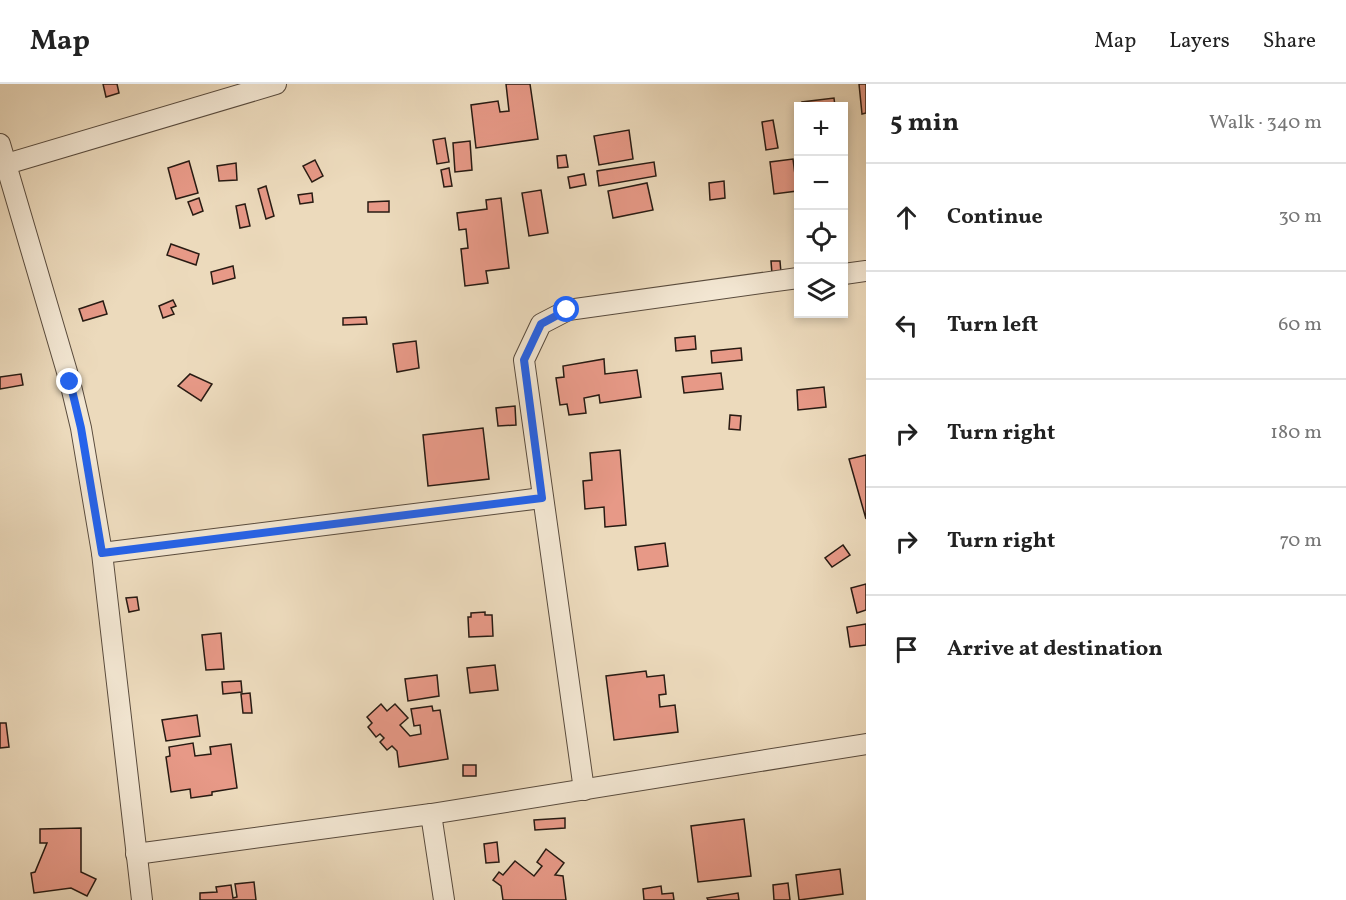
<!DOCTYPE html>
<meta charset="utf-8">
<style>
body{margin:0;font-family:Vollkorn,serif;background:#f6f6f6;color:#222}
.controls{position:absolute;right:18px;top:18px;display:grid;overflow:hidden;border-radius:0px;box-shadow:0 3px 9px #0003}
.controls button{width:54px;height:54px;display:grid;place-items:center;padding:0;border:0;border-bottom:2px solid #e0e0e0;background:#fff;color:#222;font:30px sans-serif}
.stop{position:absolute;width:18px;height:18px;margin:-14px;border:4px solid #2563eb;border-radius:50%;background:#fff}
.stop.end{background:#2563eb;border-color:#fff;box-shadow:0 2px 6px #0008}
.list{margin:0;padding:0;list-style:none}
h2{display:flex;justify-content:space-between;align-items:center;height:78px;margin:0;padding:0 24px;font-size:26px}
h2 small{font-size:20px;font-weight:400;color:#767676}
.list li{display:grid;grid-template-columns:39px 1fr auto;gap:18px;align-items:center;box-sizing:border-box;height:108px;padding:0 24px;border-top:2px solid #e0e0e0}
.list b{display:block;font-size:22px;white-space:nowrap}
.list em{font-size:20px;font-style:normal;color:#767676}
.icon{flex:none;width:33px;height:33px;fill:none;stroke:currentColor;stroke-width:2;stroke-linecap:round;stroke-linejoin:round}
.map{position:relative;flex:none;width:866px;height:816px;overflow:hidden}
header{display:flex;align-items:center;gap:36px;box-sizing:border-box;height:84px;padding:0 30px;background:#fff;border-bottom:2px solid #e0e0e0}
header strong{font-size:28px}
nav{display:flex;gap:33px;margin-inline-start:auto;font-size:21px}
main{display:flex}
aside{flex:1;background:#fff}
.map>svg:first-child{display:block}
.building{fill:#e79987;stroke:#281b13;stroke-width:1.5}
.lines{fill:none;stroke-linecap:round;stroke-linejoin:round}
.minor-casing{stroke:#594b3d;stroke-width:22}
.minor{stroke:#f3e7d3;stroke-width:20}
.route{stroke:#2563eb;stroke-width:8}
</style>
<header>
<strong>Map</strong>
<nav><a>Map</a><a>Layers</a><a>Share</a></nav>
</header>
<main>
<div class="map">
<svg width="866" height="816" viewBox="0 0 866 816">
<rect width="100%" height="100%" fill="#ecdabc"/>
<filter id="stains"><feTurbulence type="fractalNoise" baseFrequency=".00333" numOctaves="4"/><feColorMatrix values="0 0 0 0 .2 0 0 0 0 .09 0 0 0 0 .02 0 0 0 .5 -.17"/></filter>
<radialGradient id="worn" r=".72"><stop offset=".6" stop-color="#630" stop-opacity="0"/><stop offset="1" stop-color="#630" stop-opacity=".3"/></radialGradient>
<g class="building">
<path d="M103,0H117L119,9L106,13Z"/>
<path d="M506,0H530L538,55L476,64L471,21L498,17L500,28L509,27Z"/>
<path d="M859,0H866V29L862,30Z"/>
<path d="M834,14L835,22H803L802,18Z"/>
<path d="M773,36L778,64L766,66L762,38Z"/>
<path d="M629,46L633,75L599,81L594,52Z"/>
<path d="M445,54L449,78L437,80L433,56Z"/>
<path d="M470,57L472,86L455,88L453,59Z"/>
<path d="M566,71L568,83L558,84L557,72Z"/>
<path d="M793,75L797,107L774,110L770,78Z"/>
<path d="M315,76L323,92L312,98L303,82Z"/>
<path d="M189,77L198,109L176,115L168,84Z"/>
<path d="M654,78L656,92L599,102L597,87Z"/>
<path d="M236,79L237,96L219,97L217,82Z"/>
<path d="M449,84L452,102L444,103L441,86Z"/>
<path d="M584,90L586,101L570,104L568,93Z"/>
<path d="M724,97L725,114L710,116L709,99Z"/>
<path d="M647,99L653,126L613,134L608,107Z"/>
<path d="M266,102L274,132L266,135L258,105Z"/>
<path d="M541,106L548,149L529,152L522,109Z"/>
<path d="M312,109L313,118L300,120L298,111Z"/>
<path d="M199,114L203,127L193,131L188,118Z"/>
<path d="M501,114L509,184L486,187L488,199L465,202L461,165L468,164L466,145L459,146L457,129L487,125L486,116Z"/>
<path d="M389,117V128H368V118Z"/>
<path d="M245,120L250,142L240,144L236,122Z"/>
<path d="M171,160L199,170L196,181L167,171Z"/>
<path d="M771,177H780L781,189L772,190Z"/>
<path d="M233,182L235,194L213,200L211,188Z"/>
<path d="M173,216L176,222L171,224L174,230L163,234L159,222Z"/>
<path d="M103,217L107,230L83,237L79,225Z"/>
<path d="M366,233L367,240L343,241V234Z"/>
<path d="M695,252L696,265L676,267L675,254Z"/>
<path d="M416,257L419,284L397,288L393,260Z"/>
<path d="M741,264L742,276L712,279L711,267Z"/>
<path d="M604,275L605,290L637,286L641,313L600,319L599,311L584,314L586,329L569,331L567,320L560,321L556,294L564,293L563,282Z"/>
<path d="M721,289L723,305L684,309L682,293Z"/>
<path d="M21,290L23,301L0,305V293Z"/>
<path d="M190,290L212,300L201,317L178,302Z"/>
<path d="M824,303L826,323L798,326L797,306Z"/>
<path d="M515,322L516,341L498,342L496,324Z"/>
<path d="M730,331L741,332L740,346L729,345Z"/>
<path d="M483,344L489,395L428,402L423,351Z"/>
<path d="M620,366L626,441L605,443L604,423L585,425L583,397L592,396L590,369Z"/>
<path d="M866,371V435L849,375Z"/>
<path d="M665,459L668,482L638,486L635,463Z"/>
<path d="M843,461L850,471L832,483L825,474Z"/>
<path d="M866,500V526L857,529L851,504Z"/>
<path d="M137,513L139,526L129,528L126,514Z"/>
<path d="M485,528V531H492L493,552L469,553L468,533H471V529Z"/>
<path d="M866,540V561L850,563L847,543Z"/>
<path d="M221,549L224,585L206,586L202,551Z"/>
<path d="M495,581L498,606L470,609L467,584Z"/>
<path d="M646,587L647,593L664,591L666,610L659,611L660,623L675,621L678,648L614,656L606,592Z"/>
<path d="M437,591L439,612L408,617L405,595Z"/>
<path d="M241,597L242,608L223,610L222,598Z"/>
<path d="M250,609L252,629H243L241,610Z"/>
<path d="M381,620L387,627L395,620L408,634L400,641L410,652L421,650L420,641L414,642L411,625L432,622L433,627L440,626L448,675L399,683L397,667L392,662L387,666L380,658L384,654L380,650L376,653L368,643L372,639L367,633Z"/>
<path d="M197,631L200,652L166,657L162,636Z"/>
<path d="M0,639H6L9,663L0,664Z"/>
<path d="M193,659L195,672L211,670L210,663L231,660L237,704L212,708V711L191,714L190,705L171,708L166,673L170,672L169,663Z"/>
<rect x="463" y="681" width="13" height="11"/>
<path d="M565,734V744L535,746L534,736Z"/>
<path d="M744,735L751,792L698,798L691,742Z"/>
<path d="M81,744V788L96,795L87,812L71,804L34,809L31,789L35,788L47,759H40V745Z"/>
<path d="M497,758L499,778L486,779L484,760Z"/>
<path d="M546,765L564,779L555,791L563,792L566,816H503L501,802L493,796L499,788L503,791L515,777L534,792L542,782L537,778Z"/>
<path d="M840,785L843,810L799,816L796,791Z"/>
<path d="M254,798L256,816H200V809L217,808L216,803L231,801L233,814L237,813L235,800Z"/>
<path d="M788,799L790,816H774L773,801Z"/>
<path d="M661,802L662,810L673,809L674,816H644L643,805Z"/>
<path d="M738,809L739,816H708L707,814Z"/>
</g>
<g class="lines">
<defs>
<g id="minor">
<path d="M0,60L70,298L81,344L102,469L142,816"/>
<path d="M0,82L276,0"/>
<path d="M844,190L866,187"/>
<path d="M102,469L542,414"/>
<path d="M584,706L524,276L541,240L568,226L798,194"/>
<path d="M431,730L866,660"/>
<path d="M136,770L431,730L444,816"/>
</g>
</defs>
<use href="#minor" class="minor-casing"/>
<use href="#minor" class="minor"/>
</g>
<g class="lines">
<path class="route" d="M70,298L81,344L102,469L542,414L524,276L541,240L567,226"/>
</g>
<rect width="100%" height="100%" filter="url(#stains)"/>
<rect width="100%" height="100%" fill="url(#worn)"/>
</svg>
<div class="controls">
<button>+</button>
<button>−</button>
<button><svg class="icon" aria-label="locate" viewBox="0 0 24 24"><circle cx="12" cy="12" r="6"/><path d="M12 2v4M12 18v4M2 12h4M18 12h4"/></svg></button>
<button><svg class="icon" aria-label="layers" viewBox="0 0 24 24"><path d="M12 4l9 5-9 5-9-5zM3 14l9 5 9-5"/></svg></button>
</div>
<div class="stop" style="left:567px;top:226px"></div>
<div class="stop end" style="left:70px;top:298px"></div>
</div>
<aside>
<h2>5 min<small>Walk · 340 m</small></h2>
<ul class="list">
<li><svg class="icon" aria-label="ahead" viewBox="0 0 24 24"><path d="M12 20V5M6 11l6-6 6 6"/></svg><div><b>Continue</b></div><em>30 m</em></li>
<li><svg class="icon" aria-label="left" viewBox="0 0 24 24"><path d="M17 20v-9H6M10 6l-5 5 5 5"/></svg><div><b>Turn left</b></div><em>60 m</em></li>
<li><svg class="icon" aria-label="right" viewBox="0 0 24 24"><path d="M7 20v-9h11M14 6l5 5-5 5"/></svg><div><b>Turn right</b></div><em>180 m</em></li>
<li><svg class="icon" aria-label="right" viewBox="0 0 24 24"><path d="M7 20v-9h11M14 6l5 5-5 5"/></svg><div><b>Turn right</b></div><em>70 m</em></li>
<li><svg class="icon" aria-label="arrive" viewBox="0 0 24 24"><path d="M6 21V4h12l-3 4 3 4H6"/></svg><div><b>Arrive at destination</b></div></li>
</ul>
</aside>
</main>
